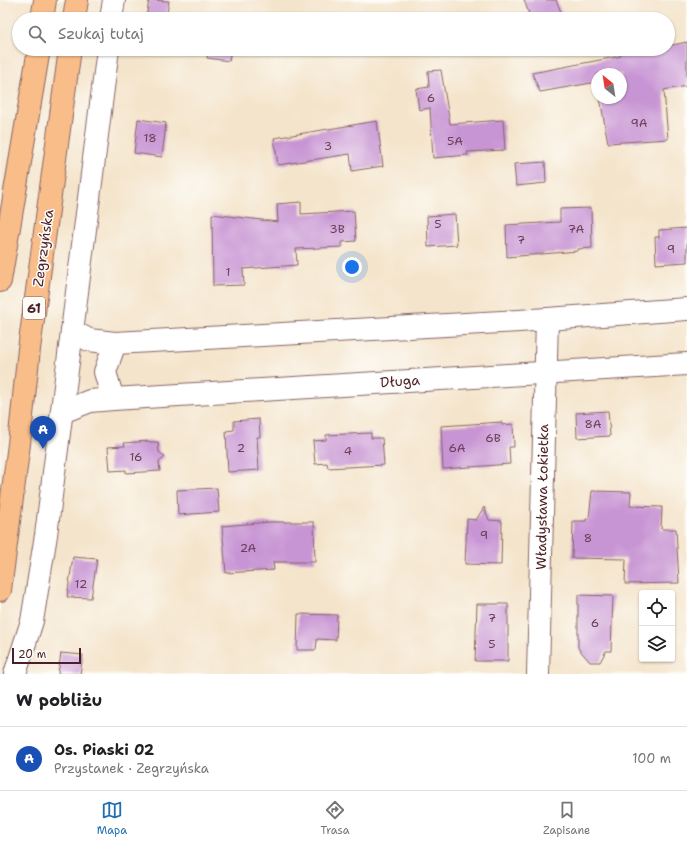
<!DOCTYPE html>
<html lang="pl">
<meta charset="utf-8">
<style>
body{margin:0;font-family:"Shantell Sans",sans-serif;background:#f6f6f6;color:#202124}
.controls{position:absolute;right:12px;bottom:12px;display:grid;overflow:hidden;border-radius:4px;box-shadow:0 1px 3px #0004}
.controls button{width:36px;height:36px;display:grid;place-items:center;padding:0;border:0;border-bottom:1px solid #e0e0e0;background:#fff;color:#202124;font:20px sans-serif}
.compass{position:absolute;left:591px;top:68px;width:36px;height:36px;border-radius:50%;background:#fff;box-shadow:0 1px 3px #0004;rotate:330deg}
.scale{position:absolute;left:12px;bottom:10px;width:69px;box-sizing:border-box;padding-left:4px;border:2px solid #4a1f2b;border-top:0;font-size:11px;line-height:14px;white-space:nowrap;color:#4a1f2b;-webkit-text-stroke:3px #fdfcf7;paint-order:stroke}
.you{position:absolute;left:352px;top:267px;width:14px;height:14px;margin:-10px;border:3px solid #fff;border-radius:50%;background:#1a73e8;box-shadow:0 0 0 6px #1a73e833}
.badge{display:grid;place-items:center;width:26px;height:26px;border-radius:50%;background:#1f6fb2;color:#fff;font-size:13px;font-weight:700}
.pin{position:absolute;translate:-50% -33px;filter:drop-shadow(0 1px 2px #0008)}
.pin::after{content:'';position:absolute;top:21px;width:14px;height:12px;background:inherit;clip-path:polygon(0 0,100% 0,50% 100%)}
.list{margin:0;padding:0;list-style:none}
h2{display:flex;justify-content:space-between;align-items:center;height:52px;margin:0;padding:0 16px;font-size:17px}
h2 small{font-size:13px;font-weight:400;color:#757577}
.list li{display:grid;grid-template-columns:26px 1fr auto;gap:12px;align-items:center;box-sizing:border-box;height:64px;padding:0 16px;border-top:1px solid #e0e0e0}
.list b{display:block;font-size:15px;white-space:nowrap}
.list p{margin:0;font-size:13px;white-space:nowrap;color:#757577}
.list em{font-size:13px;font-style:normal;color:#757577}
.icon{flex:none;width:22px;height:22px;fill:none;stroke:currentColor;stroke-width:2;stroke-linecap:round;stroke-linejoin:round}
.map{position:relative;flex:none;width:687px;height:674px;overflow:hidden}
.search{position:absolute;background:#fff;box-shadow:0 1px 3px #0004;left:12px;right:12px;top:12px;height:44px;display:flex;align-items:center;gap:10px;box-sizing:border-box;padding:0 14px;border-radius:22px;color:#757577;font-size:15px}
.sheet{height:116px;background:#fff}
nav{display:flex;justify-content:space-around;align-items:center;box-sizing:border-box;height:56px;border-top:1px solid #e0e0e0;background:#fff;font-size:11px;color:#757577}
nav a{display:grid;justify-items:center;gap:2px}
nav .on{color:#1f6fb2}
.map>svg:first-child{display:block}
.building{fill:#c895d4}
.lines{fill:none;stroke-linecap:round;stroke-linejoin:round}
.minor-casing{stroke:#866463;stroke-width:24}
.major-casing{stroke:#866463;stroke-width:24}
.minor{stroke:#fff;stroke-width:22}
.major{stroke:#f8bd89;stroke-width:22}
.labels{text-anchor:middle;stroke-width:3;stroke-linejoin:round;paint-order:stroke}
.number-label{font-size:12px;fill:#6a3c55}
.shield{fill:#fdfcf7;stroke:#806168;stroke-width:1}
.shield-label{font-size:13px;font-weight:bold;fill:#4a1f2b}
.street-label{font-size:14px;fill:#4a1f2b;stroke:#fdfcf7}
</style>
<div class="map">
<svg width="687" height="674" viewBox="0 0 687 674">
<rect width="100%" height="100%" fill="#fdfcf7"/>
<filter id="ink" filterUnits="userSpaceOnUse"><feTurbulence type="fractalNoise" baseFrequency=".025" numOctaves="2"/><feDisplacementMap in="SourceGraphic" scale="8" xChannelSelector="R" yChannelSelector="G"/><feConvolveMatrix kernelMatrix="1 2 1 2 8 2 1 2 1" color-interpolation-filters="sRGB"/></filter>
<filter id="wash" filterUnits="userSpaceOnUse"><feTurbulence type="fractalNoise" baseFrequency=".012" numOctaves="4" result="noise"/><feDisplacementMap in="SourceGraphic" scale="16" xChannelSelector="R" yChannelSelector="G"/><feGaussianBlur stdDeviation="0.9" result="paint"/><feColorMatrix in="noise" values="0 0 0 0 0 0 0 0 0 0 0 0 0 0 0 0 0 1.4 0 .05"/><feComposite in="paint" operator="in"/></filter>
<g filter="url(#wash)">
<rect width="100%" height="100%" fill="#f4e4cb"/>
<g id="blocks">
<g class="building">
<path d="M149,0L169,1L166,19H146Z"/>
<path d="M524,0H556L564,19H531Z"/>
<path d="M687,42V86L664,90L668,139L608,143L600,98H621V74H597V82L540,92L532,73L621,56L618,49H668V46Z"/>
<path d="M208,49H231L229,61L207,58Z"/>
<path d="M441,70L450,124L503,120L505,150L467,152L468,155L433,158L430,108L419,110L416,89L429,87L428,71Z"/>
<path d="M138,119L166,123L162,157L134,153Z"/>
<path d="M377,121L383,166L352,171L350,154L278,165L274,138Z"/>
<path d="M545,162L546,183L516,186L514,164Z"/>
<path d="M301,202V214L354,211L356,241L342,242V247L296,249L297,265L243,269L244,285L213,286L212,214L278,222L277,204Z"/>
<path d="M591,208L592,248L578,249V251L507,257L506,225L560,222V209Z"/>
<path d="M455,214L457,245L428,247L427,216Z"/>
<path d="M687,228V262L656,264L655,237H659V230Z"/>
<path d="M608,411L610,436L577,438L576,413Z"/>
<path d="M259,419L260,437H257L259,470L228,472L226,431L234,430V421Z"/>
<path d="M502,422V425L513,424L514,447H509L510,464L443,469L441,426Z"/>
<path d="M371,433V438H382L384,465L328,468L327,463L315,464L313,441L326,440V435Z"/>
<path d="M149,441L150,442H158L159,452L165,457L159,462L160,471L126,473V470L110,471L108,447L125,446L124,443Z"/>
<path d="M217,488L219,512L178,515L177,490Z"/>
<path d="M592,491L631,492L630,506L662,507L661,529H676L679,583L625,584L626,559L572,558L573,521H586V519H589Z"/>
<path d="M484,507L489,520L502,521L501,565L465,564L467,519L476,520Z"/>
<path d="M270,522H314L315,562H273L274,570L226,573L222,526Z"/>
<path d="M73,557L97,559L91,598L67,597Z"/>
<path d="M578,595L613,596L611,651H606L600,662H590L578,648Z"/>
<path d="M477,604H508V661H475Z"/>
<path d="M298,614L337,615L336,640L317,639L316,650H297Z"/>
<path d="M61,653L83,655L80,674H58Z"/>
</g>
</g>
</g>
<g filter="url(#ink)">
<use href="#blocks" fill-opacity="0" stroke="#866463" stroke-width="1"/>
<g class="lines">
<defs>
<g id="minor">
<path d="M111,19L114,0"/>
<path d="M72,331L89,340L115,343L519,321L687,309"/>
<path d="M113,399L105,372L115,343"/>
<path d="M62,412L90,401L113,399L687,364"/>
<path d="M15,674L32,621L46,535L108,49"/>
<path d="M538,674L547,319"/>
</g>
<g id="major">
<path d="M42,19L45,0"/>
<path d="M74,19L77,0"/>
<path d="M0,281L39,49"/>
<path d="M0,590L19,444L29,349L70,49"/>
</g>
</defs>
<use href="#minor" class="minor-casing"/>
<use href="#major" class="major-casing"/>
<use href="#minor" class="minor"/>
<use href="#major" class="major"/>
</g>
</g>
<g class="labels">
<g class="number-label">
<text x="431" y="102">6</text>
<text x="639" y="127">9A</text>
<text x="150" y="142">18</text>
<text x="455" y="145">5A</text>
<text x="328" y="150">3</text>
<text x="438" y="228">5</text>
<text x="337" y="233">3B</text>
<text x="576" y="233">7A</text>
<text x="521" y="244">7</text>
<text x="671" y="253">9</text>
<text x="228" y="276">1</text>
<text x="593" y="428">8A</text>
<text x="493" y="442">6B</text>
<text x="241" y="452">2</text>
<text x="457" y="452">6A</text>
<text x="348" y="455">4</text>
<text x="136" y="461">16</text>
<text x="484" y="539">9</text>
<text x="588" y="542">8</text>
<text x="248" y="552">2A</text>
<text x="81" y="588">12</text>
<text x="492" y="622">7</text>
<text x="595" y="627">6</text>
<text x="492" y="648">5</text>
</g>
<rect class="shield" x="23" y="297" width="22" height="22" rx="3"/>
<g class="shield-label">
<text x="34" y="313">61</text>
</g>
<g class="street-label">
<text transform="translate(43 248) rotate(-82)" y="5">Zegrzyńska</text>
<text transform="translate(400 381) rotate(-4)" y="5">Długa</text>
<text transform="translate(542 497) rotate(-89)" y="5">Władysława Łokietka</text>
</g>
</g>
</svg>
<div class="controls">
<button><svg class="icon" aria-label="locate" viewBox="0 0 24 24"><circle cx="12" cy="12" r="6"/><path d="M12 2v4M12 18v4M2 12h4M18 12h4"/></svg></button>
<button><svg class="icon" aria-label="layers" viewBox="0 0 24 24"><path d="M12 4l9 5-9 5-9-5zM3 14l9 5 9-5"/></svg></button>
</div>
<svg class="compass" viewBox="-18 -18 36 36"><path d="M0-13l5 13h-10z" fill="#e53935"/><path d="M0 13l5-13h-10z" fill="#757577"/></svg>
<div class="scale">20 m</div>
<div class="you"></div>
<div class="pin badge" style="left:43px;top:449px;background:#1a4fb4">A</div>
<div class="search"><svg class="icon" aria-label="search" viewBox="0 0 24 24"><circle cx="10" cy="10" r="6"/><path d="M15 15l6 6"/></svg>Szukaj tutaj</div>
</div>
<section class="sheet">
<h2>W pobliżu<small></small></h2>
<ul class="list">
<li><span class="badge" style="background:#1a4fb4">A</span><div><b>Os. Piaski 02</b><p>Przystanek · Zegrzyńska</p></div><em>100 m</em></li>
</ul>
</section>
<nav>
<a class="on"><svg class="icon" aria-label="map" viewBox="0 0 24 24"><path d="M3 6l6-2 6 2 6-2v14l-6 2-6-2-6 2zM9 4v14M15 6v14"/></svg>Mapa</a>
<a><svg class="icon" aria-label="directions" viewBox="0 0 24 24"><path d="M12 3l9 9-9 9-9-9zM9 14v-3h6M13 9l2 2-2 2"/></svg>Trasa</a>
<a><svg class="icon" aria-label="saved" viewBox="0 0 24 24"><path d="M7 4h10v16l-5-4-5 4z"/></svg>Zapisane</a>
</nav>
